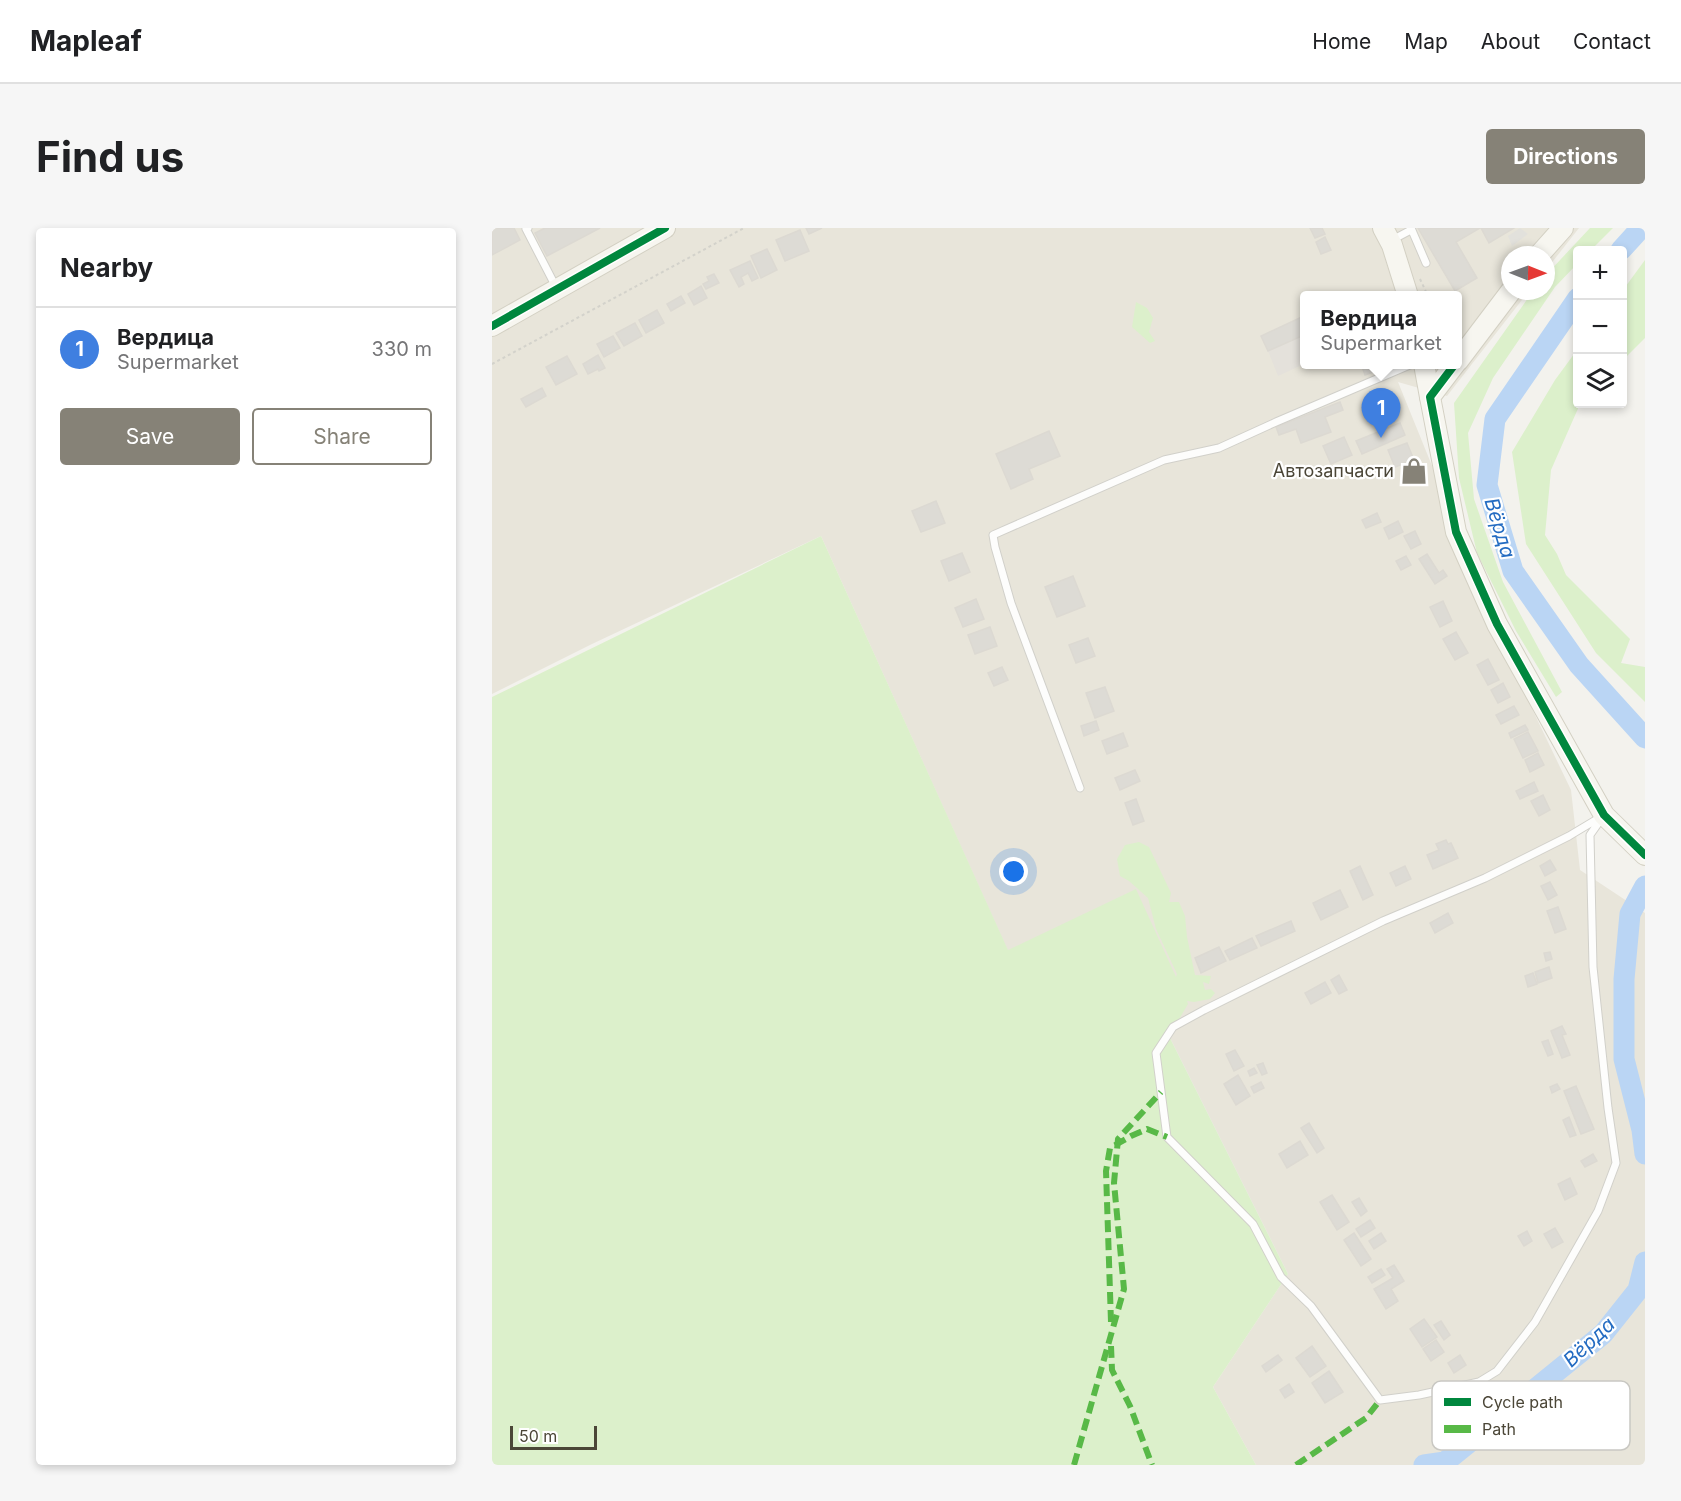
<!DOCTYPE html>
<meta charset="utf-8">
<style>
body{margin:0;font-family:Inter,sans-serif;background:#f6f6f6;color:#202124}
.controls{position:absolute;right:18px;top:18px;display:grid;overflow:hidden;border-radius:6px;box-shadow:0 3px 9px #0003}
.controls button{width:54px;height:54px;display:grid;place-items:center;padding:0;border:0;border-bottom:2px solid #e0e0e0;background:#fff;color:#202124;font:30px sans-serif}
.compass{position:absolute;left:1009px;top:18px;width:54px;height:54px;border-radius:50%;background:#fff;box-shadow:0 3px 9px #0003;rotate:91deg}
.scale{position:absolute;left:18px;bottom:15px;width:87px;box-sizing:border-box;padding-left:6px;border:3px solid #4b4637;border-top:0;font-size:16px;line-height:21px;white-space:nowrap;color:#4b4637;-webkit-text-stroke:4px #fff;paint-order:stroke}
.you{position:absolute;left:522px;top:644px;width:21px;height:21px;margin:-15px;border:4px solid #fff;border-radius:50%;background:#1a73e8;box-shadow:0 0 0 9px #1a73e833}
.badge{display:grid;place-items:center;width:39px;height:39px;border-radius:50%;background:#868277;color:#fff;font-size:20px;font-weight:700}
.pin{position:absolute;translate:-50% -50px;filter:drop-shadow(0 2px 3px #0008)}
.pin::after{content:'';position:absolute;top:32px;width:21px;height:18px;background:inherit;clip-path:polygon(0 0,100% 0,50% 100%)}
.popup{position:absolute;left:808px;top:63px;width:162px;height:78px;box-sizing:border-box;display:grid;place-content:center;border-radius:6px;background:#fff;filter:drop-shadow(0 2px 4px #0005);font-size:20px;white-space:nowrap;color:#757577}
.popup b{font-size:22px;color:#202124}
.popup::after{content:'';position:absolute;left:50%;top:100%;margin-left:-12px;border:12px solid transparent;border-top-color:#fff}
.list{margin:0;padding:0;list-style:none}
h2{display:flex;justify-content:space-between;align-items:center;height:78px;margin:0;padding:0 24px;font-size:26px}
h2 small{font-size:20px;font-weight:400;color:#757577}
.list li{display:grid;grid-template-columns:39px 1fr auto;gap:18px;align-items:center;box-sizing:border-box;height:84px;padding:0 24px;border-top:2px solid #e0e0e0}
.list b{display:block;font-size:22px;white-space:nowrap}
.list p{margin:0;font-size:20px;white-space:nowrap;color:#757577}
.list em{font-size:20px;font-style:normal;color:#757577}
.actions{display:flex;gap:12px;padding:18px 24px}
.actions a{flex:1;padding:14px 0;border:2px solid #868277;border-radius:6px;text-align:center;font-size:21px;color:#868277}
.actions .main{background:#868277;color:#fff}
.icon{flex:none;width:33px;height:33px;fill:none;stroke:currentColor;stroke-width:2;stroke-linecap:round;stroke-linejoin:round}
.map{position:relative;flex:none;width:1153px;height:1237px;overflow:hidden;border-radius:6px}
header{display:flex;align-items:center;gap:36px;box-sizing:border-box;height:84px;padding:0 30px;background:#fff;border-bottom:2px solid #e0e0e0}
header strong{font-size:28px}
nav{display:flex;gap:33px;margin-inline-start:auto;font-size:21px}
.intro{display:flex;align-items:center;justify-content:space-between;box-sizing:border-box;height:144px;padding:0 36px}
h1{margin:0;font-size:42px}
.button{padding:15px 27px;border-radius:6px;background:#868277;color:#fff;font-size:21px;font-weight:700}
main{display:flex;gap:36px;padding:0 36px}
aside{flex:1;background:#fff;border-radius:6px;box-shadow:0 3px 9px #0003}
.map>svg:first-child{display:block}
.residential{fill:#e8e5da;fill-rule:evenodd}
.industrial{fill:#e4e1db}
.green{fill:#dcf0cb}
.parking{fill:#e2e1dc}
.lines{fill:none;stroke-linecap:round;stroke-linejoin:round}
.river{stroke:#bad5f4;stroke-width:21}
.building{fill:#dddbd5;stroke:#dcd9d2;stroke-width:1.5}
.lane-casing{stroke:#d1d0ca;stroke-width:9}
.secondary-casing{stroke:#d3d0c3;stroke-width:22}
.path{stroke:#d3d2cb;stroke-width:2;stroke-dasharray:3 3;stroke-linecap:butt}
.lane{stroke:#fdfdfc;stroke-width:7}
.secondary{stroke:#f7f6f0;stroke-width:20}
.quiet{stroke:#58b947;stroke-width:6;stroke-dasharray:12 6;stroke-linecap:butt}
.cycleway-casing{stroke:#fff;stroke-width:11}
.cycleway{stroke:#00873e;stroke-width:8}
.labels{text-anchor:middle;stroke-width:4.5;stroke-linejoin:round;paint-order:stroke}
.poi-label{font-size:18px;fill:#4b4637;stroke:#fff;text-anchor:end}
.water-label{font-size:20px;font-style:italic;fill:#246cc2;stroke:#fff}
.key{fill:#fff;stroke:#c9c8c3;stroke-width:1.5}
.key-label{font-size:16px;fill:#4b4637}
</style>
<header>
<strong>Mapleaf</strong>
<nav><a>Home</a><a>Map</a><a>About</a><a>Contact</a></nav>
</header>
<div class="intro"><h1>Find us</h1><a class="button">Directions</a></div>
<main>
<aside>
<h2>Nearby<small></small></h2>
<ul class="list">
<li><span class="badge" style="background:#3f7fe0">1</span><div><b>Вердица</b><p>Supermarket</p></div><em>330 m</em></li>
</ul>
<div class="actions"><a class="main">Save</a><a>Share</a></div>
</aside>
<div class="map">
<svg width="1153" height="1237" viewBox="0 0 1153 1237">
<rect width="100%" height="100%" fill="#f3f2ed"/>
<path class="residential" d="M0,0H1087L1054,42V27H1018V63H1037L955,168L906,154L1031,462L1079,562L1088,642L1153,685V1237H764L721,1159L796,1046L677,808L644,662L516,723L329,308L100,416L0,466ZM812,68H966V136H812Z"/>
<path class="industrial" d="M812,107V136L786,148L776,123Z"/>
<g class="green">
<path d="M1098,0H1121L1099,22H1086L1085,36L1063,59L1001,150L976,205L982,271L1011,354L1070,464L1064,469L1024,403L985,325L967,250L962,175L1041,63H1054V47Z"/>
<path d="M1153,32V110L1131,132V62Z"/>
<path d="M644,74L655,80L661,90L657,104L663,113L658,115L640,99Z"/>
<path d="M1085,122L1086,176H1088L1059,242L1053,307L1065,326L1074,347L1138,411L1129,435L1153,439V474L1104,425L1034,316L1020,224L1063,152Z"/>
<path d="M329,308L516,722L644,661L684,749L685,746L664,701L656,670L637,653L628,648L625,631L633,617L647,614L657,619L679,665L677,674H687L693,688L695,709L703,747L719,748L717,756L711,754L713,762L719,761L723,765L718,771L702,774L695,773L696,776L677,808L796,1046L721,1159L764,1237H0V469Z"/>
</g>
<path class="parking" d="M1028,0L1036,6L1020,18L1016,8Z"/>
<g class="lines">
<g class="river">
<path d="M1129,22L1149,0"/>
<path d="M1086,70L1003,191L995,257L1021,343L1087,437L1153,510"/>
<path d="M1153,658L1138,686L1132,751V831L1150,902L1153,926"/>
<path d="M932,1237L953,1234L1111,1106L1146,1062L1153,1034"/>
</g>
</g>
<g class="building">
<path d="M0,0H22L28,12L0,27Z"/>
<path d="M53,0H108L55,28L43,5Z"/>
<path d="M314,0H330L317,6Z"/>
<path d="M818,0H830L833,6L823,10Z"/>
<path d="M926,0H988L964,14L985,50L963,63Z"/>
<path d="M989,0H1022L997,15Z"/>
<path d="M308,2L317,23L293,33L284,12Z"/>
<path d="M833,9L839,22L829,26L824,14Z"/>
<path d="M275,21L285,42L269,50L259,28Z"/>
<path d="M258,33L266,50L260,53L256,45L249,49L252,56L247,59L238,42Z"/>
<path d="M222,46L227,55L214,61L211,56L217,53L215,49Z"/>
<path d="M209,58L215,70L202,77L196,66Z"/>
<path d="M189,68L193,75L179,83L175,76Z"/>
<path d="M165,82L172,95L154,105L147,92Z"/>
<path d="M812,88V107L776,123L769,108Z"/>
<path d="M143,95L150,108L132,118L124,105Z"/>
<path d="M121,108L128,120L112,129L105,116Z"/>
<path d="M106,127L113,140L107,143L106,141L96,146L91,136Z"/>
<path d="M75,128L85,146L64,157L54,139Z"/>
<path d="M869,136H882L884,143L873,147Z"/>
<path d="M50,160L54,168L34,179L29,171Z"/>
<path d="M900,173L905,187L894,192L888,178Z"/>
<path d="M848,174L851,182L833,189L839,204L809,215L804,201L787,207L784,199Z"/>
<path d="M908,195L913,207L870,226L864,213Z"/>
<path d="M557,203L568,228L537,241L541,251L519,261L504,226Z"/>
<path d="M852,209L860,227L839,236L831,218Z"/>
<path d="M915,215L922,232L903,239L896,222Z"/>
<path d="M927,232L933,248L917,255L910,239Z"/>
<path d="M444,273L453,295L429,304L420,283Z"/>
<path d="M885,285L889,294L874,300L870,292Z"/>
<path d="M906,293L911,304L897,311L892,300Z"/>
<path d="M923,303L929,316L919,321L912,308Z"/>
<path d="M470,325L478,344L457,353L449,333Z"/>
<path d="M935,326L947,345L951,342L955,348L943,356L927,331Z"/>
<path d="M914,328L919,337L909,342L904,333Z"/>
<path d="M581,348L593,378L565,389L553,359Z"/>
<path d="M484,371L492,391L471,399L463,380Z"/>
<path d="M951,373L960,393L948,399L938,379Z"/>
<path d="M498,399L505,418L483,426L476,407Z"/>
<path d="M964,404L976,425L963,432L951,411Z"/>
<path d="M596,410L603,428L584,435L577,417Z"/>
<path d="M996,431L1007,452L996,457L985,437Z"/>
<path d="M510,439L516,452L502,458L496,445Z"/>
<path d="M1011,455L1018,469L1006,475L999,462Z"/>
<path d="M613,459L622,483L603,490L594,465Z"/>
<path d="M1022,478L1027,487L1009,496L1004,487Z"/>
<path d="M604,493L607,502L592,508L589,498Z"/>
<path d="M1033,497L1036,502L1019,510L1017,505Z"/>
<path d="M1036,504L1046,523L1031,530L1022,511Z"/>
<path d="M631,505L636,518L615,526L610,513Z"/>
<path d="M1046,525L1052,537L1038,544L1033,532Z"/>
<path d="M643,542L648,553L628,562L623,550Z"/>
<path d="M1042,554L1046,563L1028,571L1024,563Z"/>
<path d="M1051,567L1058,582L1047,588L1039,573Z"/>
<path d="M644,571L652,593L641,597L633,575Z"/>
<path d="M954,612L956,616L959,615L966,630L941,641L935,627L947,622L944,616Z"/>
<path d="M1058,632L1064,642L1053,648L1048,638Z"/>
<path d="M868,638L881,667L871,672L858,643Z"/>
<path d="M913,638L919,651L904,658L898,645Z"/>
<path d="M1058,654L1065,667L1056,672L1049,658Z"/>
<path d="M848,662L856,679L829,692L821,675Z"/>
<path d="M1066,679L1074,701L1063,705L1055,683Z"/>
<path d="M956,685L961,695L943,705L938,695Z"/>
<path d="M799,693L803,703L769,718L764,708Z"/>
<path d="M760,710L765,720L738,732L733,723Z"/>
<path d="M727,719L734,733L709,745L703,730Z"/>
<path d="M1058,724L1060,731L1054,733L1052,725Z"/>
<path d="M1057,739L1060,750L1046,755L1043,744Z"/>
<path d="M1041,745L1045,756L1036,759L1033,748Z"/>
<path d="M847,747L855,762L847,766L839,752Z"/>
<path d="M833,754L839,765L819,776L813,765Z"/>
<path d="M1070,798L1074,806L1070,807L1078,827L1070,830L1059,803Z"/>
<path d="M1056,812L1061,826L1056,828L1050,814Z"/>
<path d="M743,822L752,838L742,843L734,826Z"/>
<path d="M771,835L775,845L770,847L765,837Z"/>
<path d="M762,840L765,845L758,848L756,843Z"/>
<path d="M746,847L758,868L744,877L732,856Z"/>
<path d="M769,854L772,860L762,865L759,859Z"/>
<path d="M1065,856L1068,861L1060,865L1058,859Z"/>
<path d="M1084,858L1102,901L1089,906L1072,863Z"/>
<path d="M1077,889L1084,907L1078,909L1071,892Z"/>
<path d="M817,895L832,920L825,925L809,900Z"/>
<path d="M808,913L816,927L795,940L787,926Z"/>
<path d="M1101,926L1105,933L1093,939L1089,933Z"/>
<path d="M1078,950L1085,966L1073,972L1066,956Z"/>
<path d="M840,967L857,994L845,1002L828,974Z"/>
<path d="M867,970L875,983L869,988L860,974Z"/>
<path d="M878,992L883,1000L869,1009L864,1001Z"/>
<path d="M1063,1000L1071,1014L1060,1020L1052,1006Z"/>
<path d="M1035,1003L1040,1013L1032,1018L1026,1008Z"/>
<path d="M862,1005L879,1031L869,1038L852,1012Z"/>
<path d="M889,1005L894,1013L882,1021L877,1013Z"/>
<path d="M902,1037L912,1053L899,1061L906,1073L894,1081L882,1061L901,1050L895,1041Z"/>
<path d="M889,1041L893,1047L880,1055L876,1049Z"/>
<path d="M932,1091L945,1109L930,1119L918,1101Z"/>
<path d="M949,1093L958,1107L952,1112L942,1097Z"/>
<path d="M944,1112L952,1124L939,1133L931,1121Z"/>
<path d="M820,1118L834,1138L818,1149L804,1130Z"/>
<path d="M786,1127L790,1132L774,1144L770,1138Z"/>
<path d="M968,1127L974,1137L962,1145L956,1135Z"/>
<path d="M837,1143L851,1164L833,1175L820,1155Z"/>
<path d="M797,1156L802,1164L793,1170L788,1162Z"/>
</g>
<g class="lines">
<defs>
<g id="lane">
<path d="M36,0L34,1L65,61"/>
<path d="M919,0L934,35"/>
<path d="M900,12L919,2"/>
<path d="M588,560L519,375L503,319L501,307L672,232L727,220L784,194L920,136"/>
<path d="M1112,587L1098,607L1101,739L1116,880L1124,935L1106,983L1043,1094L1005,1143L987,1154L927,1167L888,1172L819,1078L789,1049L761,996L675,909L664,825L681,799L712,782L891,693L993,650L1077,608Z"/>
</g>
<g id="secondary">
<path d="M891,0L900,17L916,68"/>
<path d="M1047,27L1071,0"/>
<path d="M0,98L173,0"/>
<path d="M966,133L1019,63"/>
<path d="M932,136L938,169"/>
<path d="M963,136L938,169L964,304L1005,396L1112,587L1153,627"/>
</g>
</defs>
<use href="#lane" class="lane-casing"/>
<use href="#secondary" class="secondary-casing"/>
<g class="path">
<path d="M928,51L936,68"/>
<path d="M0,136L252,0"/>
</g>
<use href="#lane" class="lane"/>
<use href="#secondary" class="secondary"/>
<g class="quiet">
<path d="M619,1094L614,943L618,920L639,908L655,901L675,909"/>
<path d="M619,1118L620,1142L638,1178L660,1237"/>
<path d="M582,1237L632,1061L622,955L626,911L669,864"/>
<path d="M804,1237L874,1190L888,1172"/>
</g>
<defs>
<g id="cycleway">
<path d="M0,98L173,0"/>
<path d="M963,136L938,169L964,304L1005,396L1112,587L1153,627"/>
</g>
</defs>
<use href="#cycleway" class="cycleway-casing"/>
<use href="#cycleway" class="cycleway"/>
</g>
<defs>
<symbol id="shop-bare" viewBox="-9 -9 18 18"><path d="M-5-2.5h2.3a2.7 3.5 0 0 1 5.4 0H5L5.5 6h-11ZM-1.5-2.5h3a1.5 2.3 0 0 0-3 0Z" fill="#868277" stroke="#fff" stroke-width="2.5" paint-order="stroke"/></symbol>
</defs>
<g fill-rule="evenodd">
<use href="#shop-bare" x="903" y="224" width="38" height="38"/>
</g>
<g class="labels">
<g class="poi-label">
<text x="902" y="249">Автозапчасти</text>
</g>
<g class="water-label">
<text transform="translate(1008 300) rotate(73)" y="7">Вёрда</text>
<text transform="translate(1097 1114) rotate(-43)" y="7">Вёрда</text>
</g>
</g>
<rect x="940" y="1153" width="198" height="69" rx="9" class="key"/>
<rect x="952" y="1170" width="27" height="8" fill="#00873e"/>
<rect x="952" y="1197" width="27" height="8" fill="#58b947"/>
<g class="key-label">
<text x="990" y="1180">Cycle path</text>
<text x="990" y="1207">Path</text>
</g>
</svg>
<div class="controls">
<button>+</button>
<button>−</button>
<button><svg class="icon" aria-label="layers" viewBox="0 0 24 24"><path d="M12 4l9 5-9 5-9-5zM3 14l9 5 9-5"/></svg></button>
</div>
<svg class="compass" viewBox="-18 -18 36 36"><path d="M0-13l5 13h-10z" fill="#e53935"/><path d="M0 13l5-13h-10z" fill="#757577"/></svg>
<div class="scale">50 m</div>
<div class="you"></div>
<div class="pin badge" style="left:889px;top:210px;background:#3f7fe0">1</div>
<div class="popup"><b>Вердица</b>Supermarket</div>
</div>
</main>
